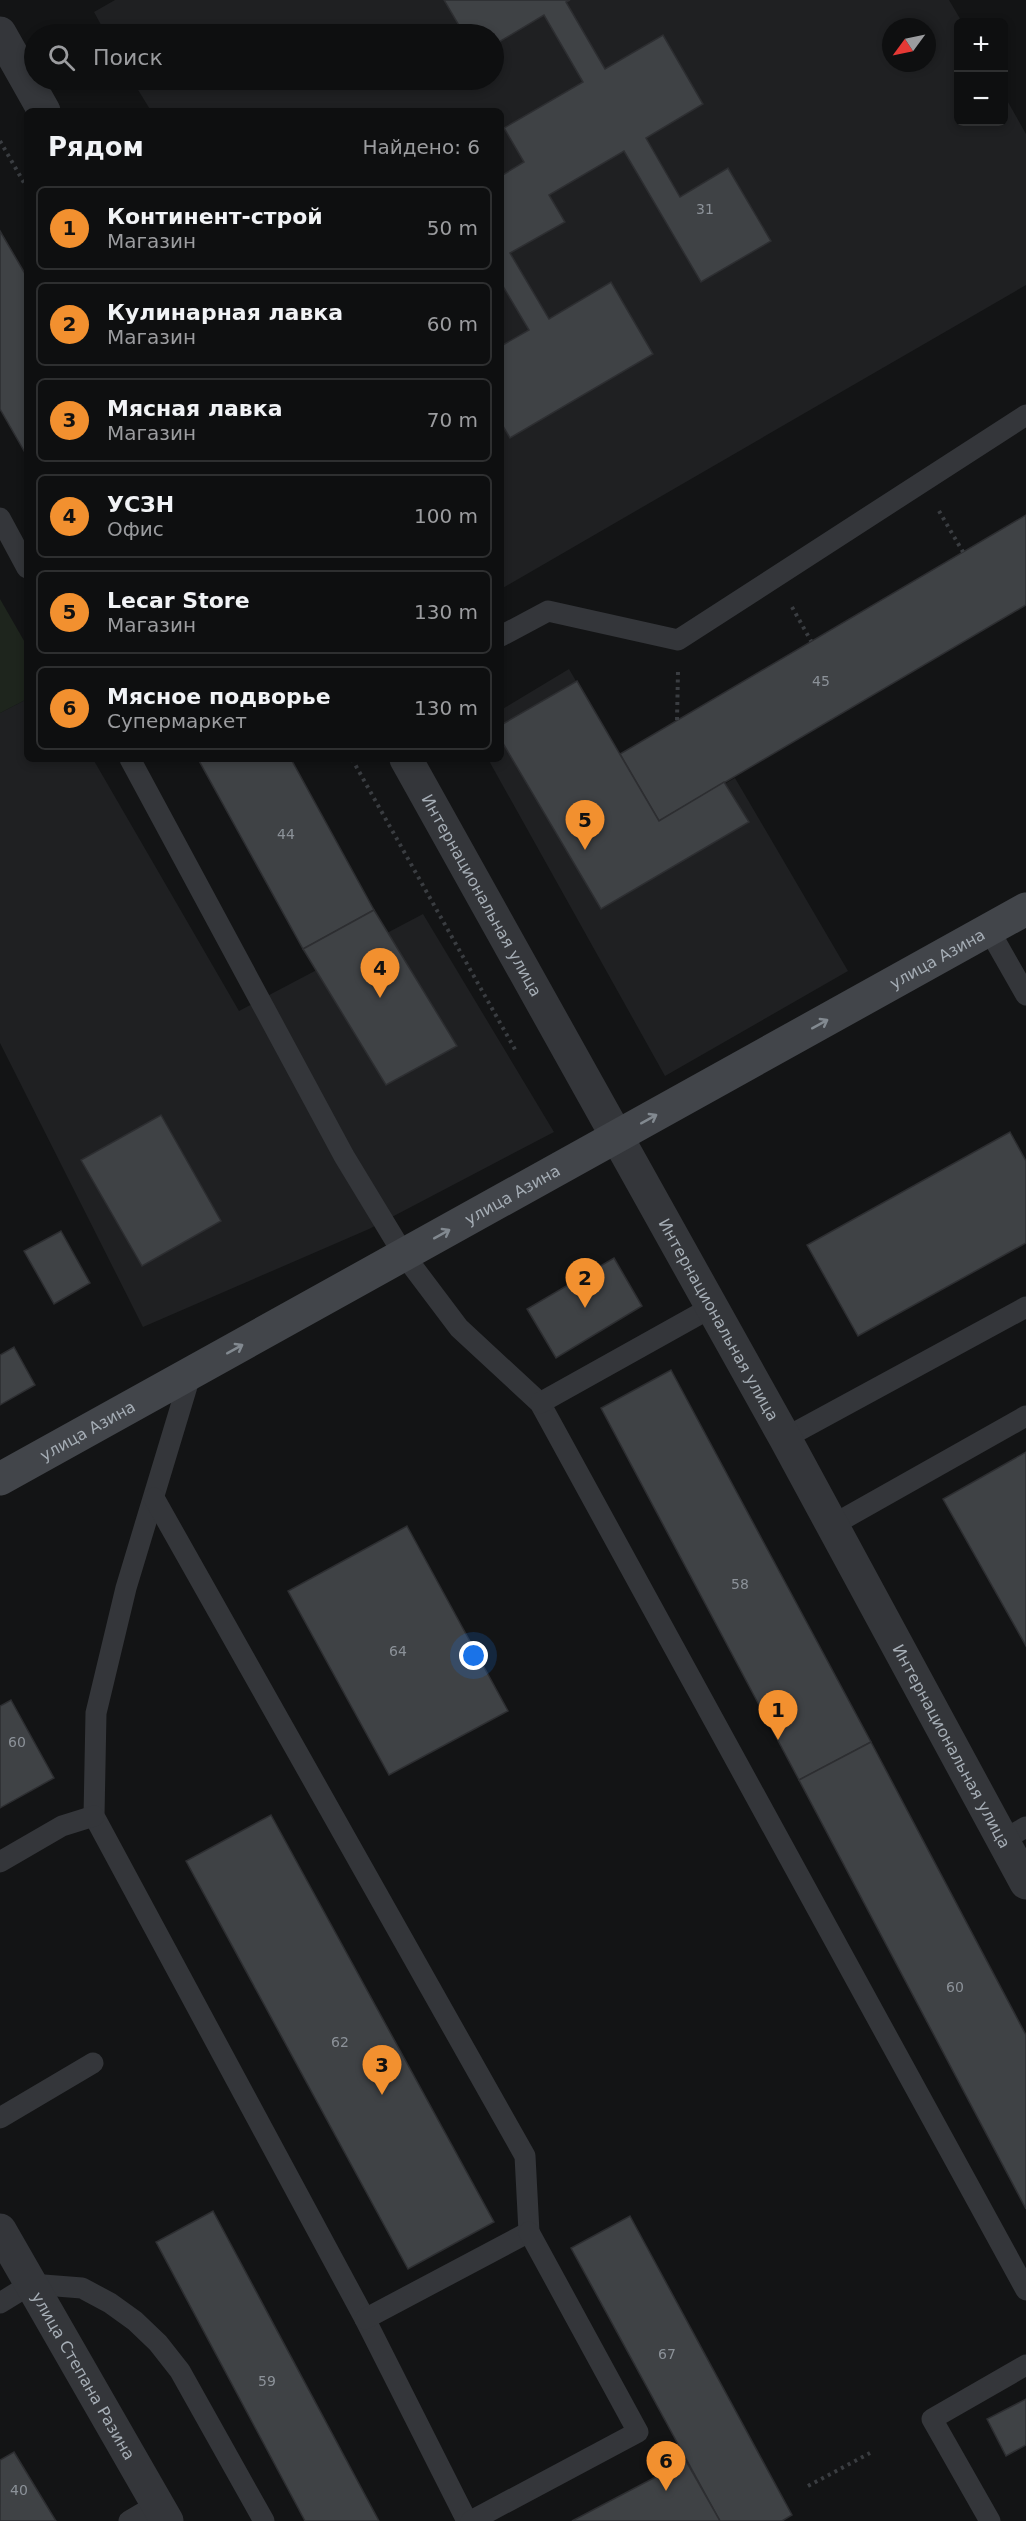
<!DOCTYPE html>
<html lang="ru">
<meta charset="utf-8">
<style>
body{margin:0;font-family:"DejaVu Sans",sans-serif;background:#1c1d1e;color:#f1f3f6}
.controls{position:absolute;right:18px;top:18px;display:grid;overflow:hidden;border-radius:9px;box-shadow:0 3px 9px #0003}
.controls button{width:54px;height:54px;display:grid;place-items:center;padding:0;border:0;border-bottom:2px solid #2e2f30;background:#0e0f10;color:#f1f3f6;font:30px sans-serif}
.compass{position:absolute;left:882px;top:18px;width:54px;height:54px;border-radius:50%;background:#0e0f10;box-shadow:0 3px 9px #0003;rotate:237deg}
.you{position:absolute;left:474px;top:1656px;width:21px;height:21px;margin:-15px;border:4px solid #fff;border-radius:50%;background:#1a73e8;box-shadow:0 0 0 9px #1a73e833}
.badge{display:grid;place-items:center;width:39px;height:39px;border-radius:50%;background:#f2902f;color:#111;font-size:20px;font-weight:700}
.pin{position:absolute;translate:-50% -50px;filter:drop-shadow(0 2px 3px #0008)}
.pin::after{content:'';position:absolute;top:32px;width:21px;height:18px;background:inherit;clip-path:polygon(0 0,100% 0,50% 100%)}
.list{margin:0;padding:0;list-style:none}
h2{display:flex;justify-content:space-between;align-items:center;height:78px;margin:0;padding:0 24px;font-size:26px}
h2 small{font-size:20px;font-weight:400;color:#9b9c9f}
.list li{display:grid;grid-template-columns:39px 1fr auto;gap:18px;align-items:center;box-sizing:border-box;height:84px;margin:0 12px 12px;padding:0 12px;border:2px solid #2e2f30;border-radius:9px}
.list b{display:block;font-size:22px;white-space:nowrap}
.list p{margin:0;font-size:20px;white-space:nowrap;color:#9b9c9f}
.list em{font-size:20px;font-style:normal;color:#9b9c9f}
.icon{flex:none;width:33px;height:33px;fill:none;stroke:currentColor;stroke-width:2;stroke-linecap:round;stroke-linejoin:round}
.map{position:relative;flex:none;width:1026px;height:2521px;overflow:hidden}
.search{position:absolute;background:#0e0f10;box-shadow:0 3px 9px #0003;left:24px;top:24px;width:480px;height:66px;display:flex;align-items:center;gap:15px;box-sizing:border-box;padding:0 21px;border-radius:33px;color:#9b9c9f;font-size:22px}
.panel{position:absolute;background:#0e0f10;box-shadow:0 3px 9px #0003;left:24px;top:108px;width:480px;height:654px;border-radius:9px}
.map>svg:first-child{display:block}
.built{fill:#1f2022;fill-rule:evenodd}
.green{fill:#1e251d}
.building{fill:#3f4245;stroke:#2d2e31;stroke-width:1.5}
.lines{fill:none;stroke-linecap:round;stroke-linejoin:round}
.path{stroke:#3a3d41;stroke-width:4;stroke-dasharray:3 4.5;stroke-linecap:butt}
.service{stroke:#34363a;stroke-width:21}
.minor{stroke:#34363a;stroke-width:33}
.secondary{stroke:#42454a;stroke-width:33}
.oneway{stroke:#828990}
.labels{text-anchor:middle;stroke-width:4.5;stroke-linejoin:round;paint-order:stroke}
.number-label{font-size:14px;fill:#8c9299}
.street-label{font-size:16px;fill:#a5adb5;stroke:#0e0f10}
</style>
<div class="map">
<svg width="1026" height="2521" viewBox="0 0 1026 2521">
<rect width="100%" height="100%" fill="#131415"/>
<g class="built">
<path d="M115,0H949L962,22H958V122H1004V95L1026,134V285L501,589V111H151L132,80H494V34H106L94,12ZM891,27H927V63H891Z"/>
<path d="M569,669L658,822L735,778L848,971L665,1076L488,759H501V710Z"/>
<path d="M27,699V759H93L239,1011L423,914L554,1132L369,1229L143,1327L0,1043V713Z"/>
</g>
<path class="green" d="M0,599L27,646V699L0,713Z"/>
<g class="building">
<path d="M444,0H570L566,2L605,69L663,35L703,104L646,138L680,197L728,168L771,241L701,282L624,151L549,195L565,222L510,253L549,319L611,282L653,354L510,438L501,423V346L529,330L501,283V176L524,162L504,128L583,82L544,15L494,45V34H464Z"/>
<path d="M0,231L27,277V456L0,409Z"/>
<path d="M1026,515V605L659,821L620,754Z"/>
<path d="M577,681L659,821L724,782L749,822L601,909L501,740V725Z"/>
<path d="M198,759H291L374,910L303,949Z"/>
<path d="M374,910L457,1046L386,1085L303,949Z"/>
<path d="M161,1115L221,1221L142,1266L81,1160Z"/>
<path d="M1010,1132L1026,1161V1243L858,1336L807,1245Z"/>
<path d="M61,1231L90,1283L54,1304L24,1251Z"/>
<path d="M614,1258L642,1306L556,1358L527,1309Z"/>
<path d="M14,1347L35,1385L0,1405V1355Z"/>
<path d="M671,1370L871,1742L799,1780L601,1408Z"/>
<path d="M1026,1452V1646L943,1499Z"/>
<path d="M407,1526L508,1711L389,1775L288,1591Z"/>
<path d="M11,1700L54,1778L0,1808V1706Z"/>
<path d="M871,1742L1026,2035V2209L799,1780Z"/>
<path d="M271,1815L494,2222L408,2269L186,1861Z"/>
<path d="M213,2211L379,2521H305L156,2242Z"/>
<path d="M630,2216L792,2515L782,2521H720L571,2248Z"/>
<path d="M1026,2399V2445L1006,2456L987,2419Z"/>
<path d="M14,2452L56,2521H0V2460Z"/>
<path d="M686,2461L720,2521H572Z"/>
</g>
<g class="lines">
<g class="path">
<path d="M0,141L27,188"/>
<path d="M939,511L963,552"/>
<path d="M792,607L811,641"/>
<path d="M677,720L678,671"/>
<path d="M352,759L517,1053"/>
<path d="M808,2486L870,2453"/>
</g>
<g class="service">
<path d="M0,518L27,568"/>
<path d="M501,636L548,611L678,640L1026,415"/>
<path d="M130,759L344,1156L404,1255L459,1328L540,1403L1026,2290"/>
<path d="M989,930L1026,995"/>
<path d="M191,1373L126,1588L96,1713L94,1816L365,2319L467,2521"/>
<path d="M540,1403L712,1307"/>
<path d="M785,1438L1026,1307"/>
<path d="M154,1498L525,2156L529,2232L365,2319"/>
<path d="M831,1526L1026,1416"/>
<path d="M1003,1840L1026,1827"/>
<path d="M0,1862L62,1826L94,1816"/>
<path d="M0,2118L93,2063"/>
<path d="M0,2303L31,2284L82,2288L110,2303L135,2321L158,2343L180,2371L264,2521"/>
<path d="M129,2521L158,2504"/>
<path d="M471,2521L638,2432L529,2232"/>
<path d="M990,2521L932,2419L1026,2365"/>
</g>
<g class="minor">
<path d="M0,33L44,111"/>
<path id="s1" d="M406,759L785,1438L1026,1883"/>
<path id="s2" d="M0,2230L167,2521"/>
</g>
<path class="secondary" id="s3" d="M0,1479L1026,909"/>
</g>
<defs><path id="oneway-shaft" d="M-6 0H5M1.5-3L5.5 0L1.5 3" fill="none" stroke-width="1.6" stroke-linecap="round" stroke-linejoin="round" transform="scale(1.5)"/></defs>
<g class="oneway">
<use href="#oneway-shaft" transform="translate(820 1024) rotate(-29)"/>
<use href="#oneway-shaft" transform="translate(649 1119) rotate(-29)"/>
<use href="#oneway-shaft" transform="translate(442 1234) rotate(-29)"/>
<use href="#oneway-shaft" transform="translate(235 1349) rotate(-29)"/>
</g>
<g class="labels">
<g class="number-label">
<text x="705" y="214">31</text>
<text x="821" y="686">45</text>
<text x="286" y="839">44</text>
<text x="740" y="1589">58</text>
<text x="398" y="1656">64</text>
<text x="17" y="1747">60</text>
<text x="955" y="1992">60</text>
<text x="340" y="2047">62</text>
<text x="667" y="2359">67</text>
<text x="267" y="2386">59</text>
<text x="19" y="2495">40</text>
</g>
<g class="street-label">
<text dy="6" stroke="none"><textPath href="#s1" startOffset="156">Интернациональная улица</textPath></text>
<text dy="6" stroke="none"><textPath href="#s3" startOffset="1072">улица Азина</textPath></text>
<text dy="6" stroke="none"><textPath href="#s3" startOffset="586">улица Азина</textPath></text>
<text dy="6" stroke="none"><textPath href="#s1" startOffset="642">Интернациональная улица</textPath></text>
<text dy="6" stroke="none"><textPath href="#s3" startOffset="100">улица Азина</textPath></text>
<text dy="6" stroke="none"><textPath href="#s1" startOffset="1128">Интернациональная улица</textPath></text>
<text dy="6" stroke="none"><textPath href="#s2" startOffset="168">улица Степана Разина</textPath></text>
</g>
</g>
</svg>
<div class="controls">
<button>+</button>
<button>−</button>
</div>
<svg class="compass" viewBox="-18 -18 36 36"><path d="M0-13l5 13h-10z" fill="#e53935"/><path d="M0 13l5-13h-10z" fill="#9b9c9f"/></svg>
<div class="you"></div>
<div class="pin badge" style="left:778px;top:1740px">1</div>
<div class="pin badge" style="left:585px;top:1308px">2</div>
<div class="pin badge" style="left:382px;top:2095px">3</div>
<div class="pin badge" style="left:380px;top:998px">4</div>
<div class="pin badge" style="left:585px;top:850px">5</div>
<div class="pin badge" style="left:666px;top:2491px">6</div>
<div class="search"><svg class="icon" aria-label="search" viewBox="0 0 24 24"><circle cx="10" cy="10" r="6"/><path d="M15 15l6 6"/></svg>Поиск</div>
<section class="panel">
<h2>Рядом<small>Найдено: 6</small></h2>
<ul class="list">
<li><span class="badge">1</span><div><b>Континент-строй</b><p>Магазин</p></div><em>50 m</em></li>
<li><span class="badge">2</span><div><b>Кулинарная лавка</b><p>Магазин</p></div><em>60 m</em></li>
<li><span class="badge">3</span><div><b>Мясная лавка</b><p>Магазин</p></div><em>70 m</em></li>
<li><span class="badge">4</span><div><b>УСЗН</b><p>Офис</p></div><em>100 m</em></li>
<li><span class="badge">5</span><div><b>Lecar Store</b><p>Магазин</p></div><em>130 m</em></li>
<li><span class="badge">6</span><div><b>Мясное подворье</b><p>Супермаркет</p></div><em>130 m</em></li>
</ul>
</section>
</div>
